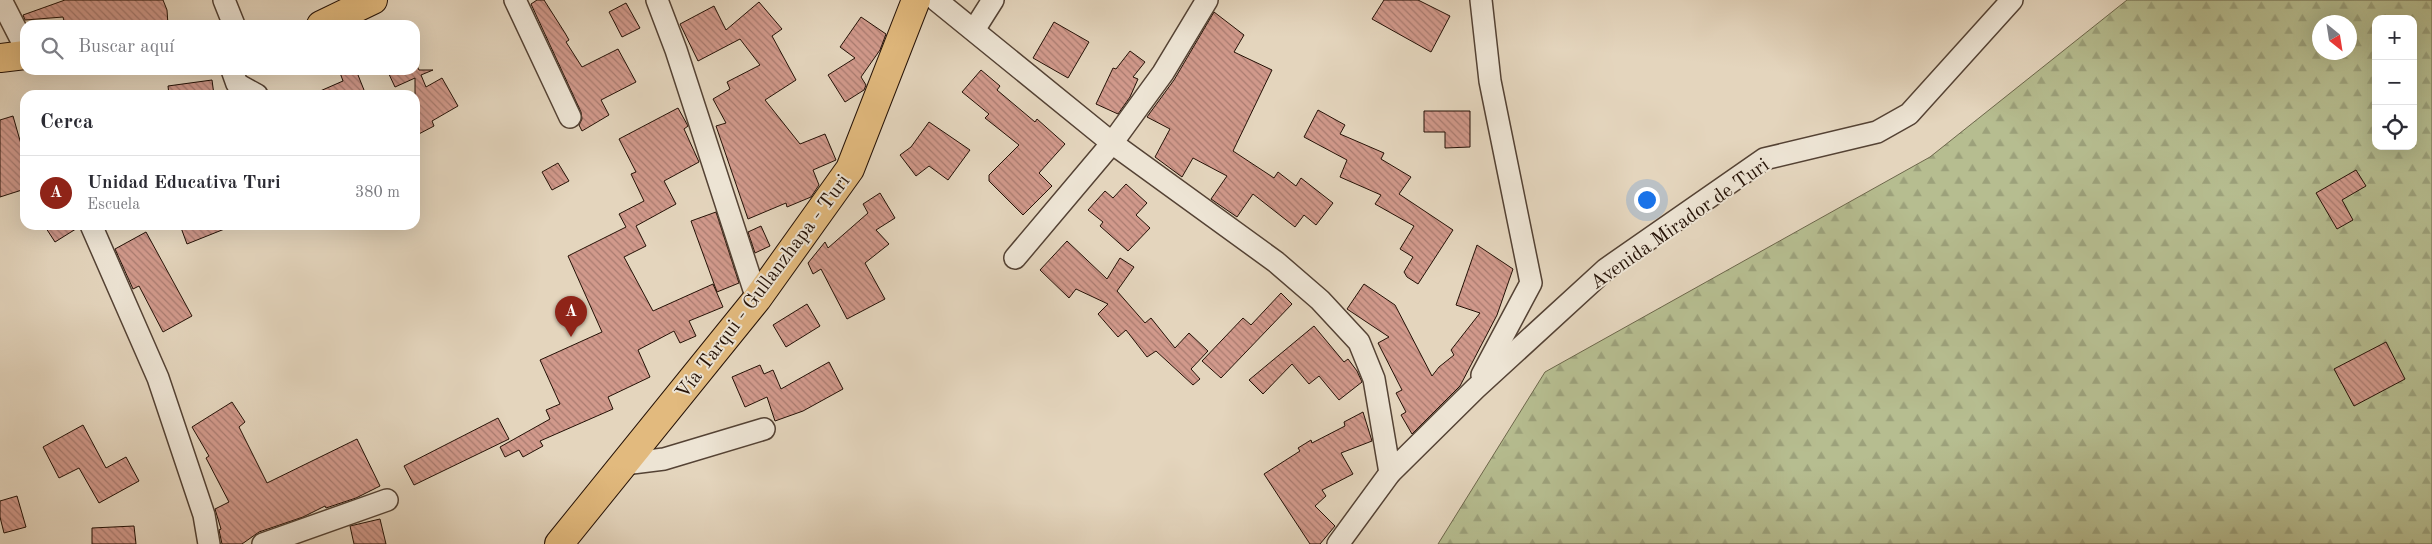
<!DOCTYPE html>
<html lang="es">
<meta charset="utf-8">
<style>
body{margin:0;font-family:"Old Standard TT",serif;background:#f2f2f3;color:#2b2b33}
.controls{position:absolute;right:15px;top:15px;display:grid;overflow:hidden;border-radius:10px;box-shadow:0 5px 20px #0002}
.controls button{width:45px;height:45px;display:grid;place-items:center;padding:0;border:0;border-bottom:1px solid #e1e1e2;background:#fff;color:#2b2b33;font:25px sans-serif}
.compass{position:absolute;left:2312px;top:15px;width:45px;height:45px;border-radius:50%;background:#fff;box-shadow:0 5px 20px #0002;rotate:150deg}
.you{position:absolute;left:1646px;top:199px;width:18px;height:18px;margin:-12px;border:4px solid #fff;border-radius:50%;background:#1a73e8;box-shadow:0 0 0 8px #1a73e833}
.badge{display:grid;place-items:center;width:32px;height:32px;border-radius:50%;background:#8f2418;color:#fff;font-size:16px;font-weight:700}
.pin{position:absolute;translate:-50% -41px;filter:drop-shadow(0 1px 2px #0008)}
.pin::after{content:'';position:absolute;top:26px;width:18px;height:15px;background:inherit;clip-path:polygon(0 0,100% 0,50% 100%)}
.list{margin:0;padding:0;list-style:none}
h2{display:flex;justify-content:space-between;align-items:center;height:65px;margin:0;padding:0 20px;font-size:21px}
h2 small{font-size:16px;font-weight:400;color:#7c7c81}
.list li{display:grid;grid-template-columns:32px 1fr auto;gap:15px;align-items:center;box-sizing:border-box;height:75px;padding:0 20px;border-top:1px solid #e1e1e2}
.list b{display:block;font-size:19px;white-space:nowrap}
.list p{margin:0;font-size:16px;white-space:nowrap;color:#7c7c81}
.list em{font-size:16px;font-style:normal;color:#7c7c81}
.icon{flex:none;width:28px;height:28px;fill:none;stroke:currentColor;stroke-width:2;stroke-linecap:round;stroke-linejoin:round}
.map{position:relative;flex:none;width:2432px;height:544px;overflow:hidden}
.search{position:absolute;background:#fff;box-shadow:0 5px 20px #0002;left:20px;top:20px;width:400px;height:55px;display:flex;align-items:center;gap:12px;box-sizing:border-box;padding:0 18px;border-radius:15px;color:#7c7c81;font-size:19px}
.panel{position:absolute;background:#fff;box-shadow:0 5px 20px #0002;left:20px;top:90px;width:400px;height:140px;border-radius:15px}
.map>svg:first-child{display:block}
.forest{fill:url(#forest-firs);stroke:#6d674b;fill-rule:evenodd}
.building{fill:url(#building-back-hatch);stroke:#241106}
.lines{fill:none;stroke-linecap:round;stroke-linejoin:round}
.minor-casing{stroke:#544234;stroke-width:24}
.major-casing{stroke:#241106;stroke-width:30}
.minor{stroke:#ede4d4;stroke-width:21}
.major{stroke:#e2ba7e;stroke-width:28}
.labels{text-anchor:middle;stroke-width:4;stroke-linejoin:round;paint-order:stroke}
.street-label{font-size:20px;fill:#241106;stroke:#ede4d4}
</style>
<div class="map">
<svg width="2432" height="544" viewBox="0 0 2432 544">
<defs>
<pattern id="forest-firs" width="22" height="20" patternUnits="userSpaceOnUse" patternTransform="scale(1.25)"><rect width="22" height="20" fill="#b6bd90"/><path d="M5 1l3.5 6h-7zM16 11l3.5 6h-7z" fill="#9ca17b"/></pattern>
<pattern id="building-back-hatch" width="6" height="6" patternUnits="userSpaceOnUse" patternTransform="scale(1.25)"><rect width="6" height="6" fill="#d1998b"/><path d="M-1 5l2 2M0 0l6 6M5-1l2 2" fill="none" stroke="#a97b70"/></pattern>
</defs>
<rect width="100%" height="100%" fill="#e4d5bd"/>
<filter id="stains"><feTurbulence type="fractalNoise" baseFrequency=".004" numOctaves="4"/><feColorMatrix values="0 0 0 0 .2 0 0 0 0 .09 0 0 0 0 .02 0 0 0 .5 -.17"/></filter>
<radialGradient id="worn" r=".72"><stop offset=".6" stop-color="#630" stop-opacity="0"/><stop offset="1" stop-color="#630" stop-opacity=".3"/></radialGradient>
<path class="forest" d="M2127,0H2432V544H1438L1545,372L1930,157ZM2376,19H2413V146H2376ZM2320,22H2350V52H2320Z"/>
<g class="building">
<path d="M65,0H163L167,10L168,25H65L63,17L25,20L23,15Z"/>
<path d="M537,0H544L565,33L569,40L566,42L582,67L618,49L636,82L601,100L609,115L582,131L579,125L582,119L581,112L531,4Z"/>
<path d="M1384,0H1418L1450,16L1431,52L1372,19Z"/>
<path d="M759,2L782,29L772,36L796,80L765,100L800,144L825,134L836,160L813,170L819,185L811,197L787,207L786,203L748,219L716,126L726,123L713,99L730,89L727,82L760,65L740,39L698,61L680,24L714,6L726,30Z"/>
<path d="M626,3L640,28L622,37L609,12Z"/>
<path d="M1214,12L1244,35L1234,52L1272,70L1233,151L1274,178L1278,172L1296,186L1301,178L1333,203L1316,225L1304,215L1295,227L1253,194L1237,217L1211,199L1227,176L1193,158L1182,177L1155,157L1170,129L1147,117L1174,80Z"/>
<path d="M861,17L886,34L880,50L861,77L866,85L864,90L845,102L828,75L855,58L840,47Z"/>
<path d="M1054,22L1089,42L1068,78L1033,58Z"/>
<path d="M1130,51L1145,62L1133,77L1138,79L1130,97L1118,114L1096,104L1113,68L1116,69Z"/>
<path d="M415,62L419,70H433L421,75L426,87L442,78L458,106L432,121L434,126L415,136V78L395,87L387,70H415Z"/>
<path d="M339,70H356L366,95H311L343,81Z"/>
<path d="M981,70L1000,86L997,90L1035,122L1037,119L1065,144L1039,173L1052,186L1023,215L989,181V175L1019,145L985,118L989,114L962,92Z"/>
<path d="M212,80L214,95H169L168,86Z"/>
<path d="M678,108L688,126L684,129L699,162L664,181L676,204L636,226L646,246L624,257L653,311L713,284L723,307L689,321L696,336L680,343L674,331L638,350L650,377L608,397L613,409L540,441L543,446L523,457L519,450L505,457L500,447L550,419L546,410L560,404L540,360L602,332L568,256L626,227L619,214L644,201L631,174L636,172L619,139Z"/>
<path d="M1318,110L1345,125L1340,134L1384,153L1381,159L1411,177L1399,194L1453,230L1418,284L1407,277L1404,272L1413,257L1400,249L1414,226L1375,204L1381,195L1340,177L1347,160L1304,137Z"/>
<path d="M1424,111H1470V147L1445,148V132H1424Z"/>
<path d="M13,116L25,158V189L0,197V120Z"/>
<path d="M929,122L970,150L948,180L929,166L916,176L900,155L911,147Z"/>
<path d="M558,163L569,181L552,190L542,172Z"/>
<path d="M2356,170L2366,186L2342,200L2353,220L2337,229L2316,193Z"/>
<path d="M1126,184L1147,203L1136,215L1150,228L1128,251L1100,226L1103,222L1088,210L1105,191L1113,198Z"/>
<path d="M880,193L895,218L876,230L889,244L865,263L885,299L847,319L821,269L813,274L808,263L825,242L828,248L868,213L863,204Z"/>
<path d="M716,212L739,283L717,292L691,221Z"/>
<path d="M44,225H79V227L55,242Z"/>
<path d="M180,225H232V226L187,244Z"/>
<path d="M761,226L770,246L755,253L748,232Z"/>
<path d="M146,232L192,316L163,332L139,286L133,289L115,249Z"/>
<path d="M1067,241L1107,279L1120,258L1134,267L1117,291L1145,323L1151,318L1175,348L1189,333L1208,351L1191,369L1200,379L1193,385L1156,351L1147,357L1126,330L1118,337L1098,314L1108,304L1076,289L1069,298L1040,270Z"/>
<path d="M1477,245L1513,269L1497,315L1460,386L1412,434L1401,415L1406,412L1396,393L1402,390L1378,343L1389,337L1347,309L1364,284L1395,305L1432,376L1439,367L1454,355L1451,350L1480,313L1456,305Z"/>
<path d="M1281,293L1292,304L1221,378L1202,361L1243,318L1251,325Z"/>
<path d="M807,304L820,326L786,347L773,325Z"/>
<path d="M1314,326L1344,362L1348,359L1357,371L1362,382L1339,400L1319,376L1309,384L1292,364L1263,394L1249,380Z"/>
<path d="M2386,342L2405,379L2354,406L2334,369Z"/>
<path d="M829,362L843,389L803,411L775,421L767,397L745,407L732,377L760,365L764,374L773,370L781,389Z"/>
<path d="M232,402L245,422L239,427L267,483L357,439L380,486L356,498L326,508L325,506L303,517L259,532L242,544H222L219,530L221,529L215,509L229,502L206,458L209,456L192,427Z"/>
<path d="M1363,412L1372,441L1341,453L1353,474L1322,490L1326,496L1315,506L1335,526L1320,544H1310L1264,474L1300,451L1298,448L1311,440L1312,443L1345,426L1344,422Z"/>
<path d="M498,418L509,439L414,485L404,466Z"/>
<path d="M83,425L106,468L126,457L139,481L99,503L79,468L59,478L43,447Z"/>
<path d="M17,496L26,527L4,533L0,517V501Z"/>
<path d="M380,519L386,544H354L350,526Z"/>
<path d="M134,526L136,544H92V528Z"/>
</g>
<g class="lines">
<defs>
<g id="minor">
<path d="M1,0L25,47"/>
<path d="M224,0L234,25"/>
<path d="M515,0L570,117"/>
<path d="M657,0L676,50L757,299"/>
<path d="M936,0L1112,143L1276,262L1320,300L1359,342L1374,379L1390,473"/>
<path d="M1481,0L1490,81L1531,283L1482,375"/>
<path d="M974,30L993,0"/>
<path d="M232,70L237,84L257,95"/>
<path d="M91,225L158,378L204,515L209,544"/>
<path d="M1015,258L1112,143L1163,73L1207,0"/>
<path d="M624,464L664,459L764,429"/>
<path d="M263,544L387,500"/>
<path d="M1338,544L1390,473L1475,389L1606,269L1764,159L1877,132L1909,114L2012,0"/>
</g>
<g id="major">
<path d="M321,25L373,0"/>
<path d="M0,58L25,55"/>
<path d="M559,544L757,299L850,169L916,0"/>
</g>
</defs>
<use href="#minor" class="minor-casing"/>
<use href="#major" class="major-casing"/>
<use href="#minor" class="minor"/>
<use href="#major" class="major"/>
</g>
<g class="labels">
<g class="street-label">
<text transform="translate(1679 223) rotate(-35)" y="7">Avenida Mirador de Turi</text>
<text transform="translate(762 286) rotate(-53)" y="7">Vía Tarqui - Gullanzhapa - Turi</text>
</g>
</g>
<rect width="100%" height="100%" filter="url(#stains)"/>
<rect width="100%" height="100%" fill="url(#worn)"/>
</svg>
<div class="controls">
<button>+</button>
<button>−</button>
<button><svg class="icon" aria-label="locate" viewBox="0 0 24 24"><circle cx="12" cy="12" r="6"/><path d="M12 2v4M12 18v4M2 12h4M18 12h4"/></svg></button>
</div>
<svg class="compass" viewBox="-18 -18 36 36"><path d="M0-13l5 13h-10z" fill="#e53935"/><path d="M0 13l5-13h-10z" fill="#7c7c81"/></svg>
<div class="you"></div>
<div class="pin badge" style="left:571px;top:337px">A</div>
<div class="search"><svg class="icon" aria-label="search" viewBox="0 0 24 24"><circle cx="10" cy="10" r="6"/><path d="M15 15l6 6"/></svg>Buscar aquí</div>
<section class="panel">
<h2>Cerca<small></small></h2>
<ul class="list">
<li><span class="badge">A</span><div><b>Unidad Educativa Turi</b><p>Escuela</p></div><em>380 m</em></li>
</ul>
</section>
</div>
